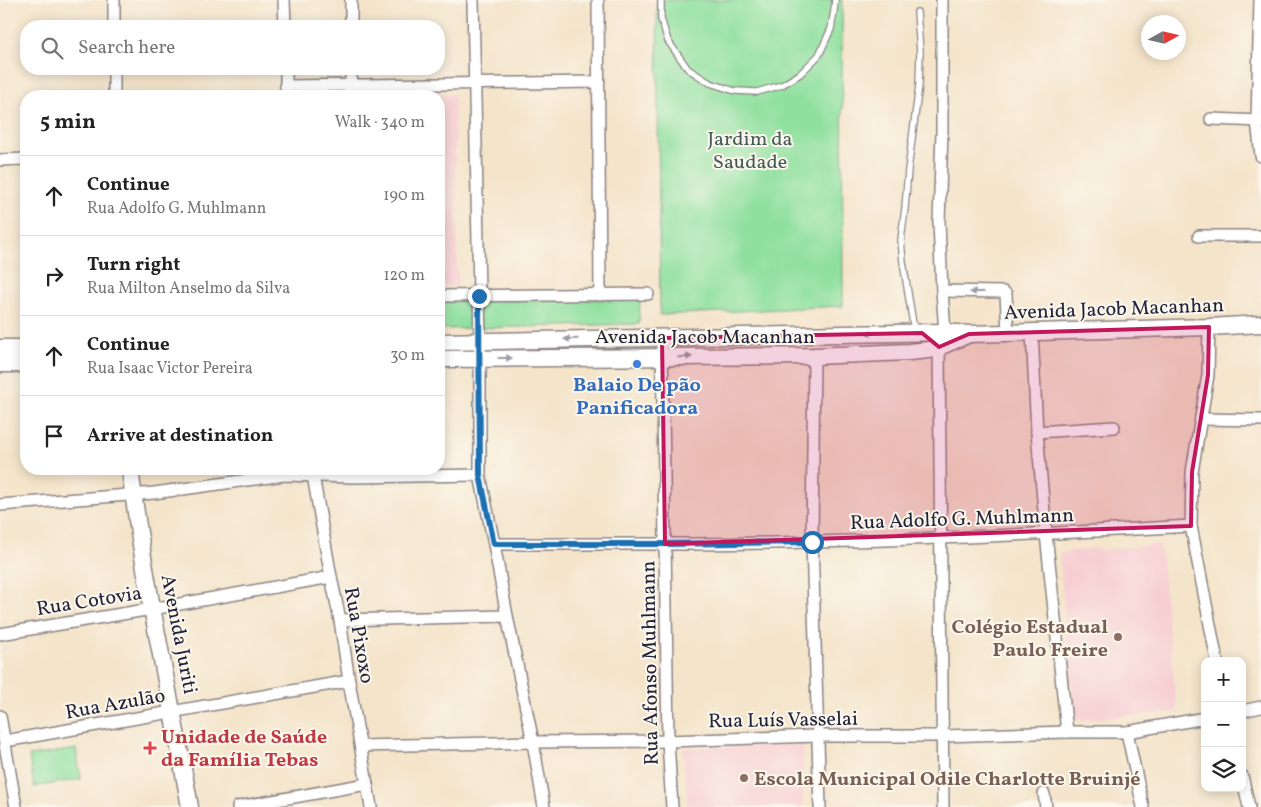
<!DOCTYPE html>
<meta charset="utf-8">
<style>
body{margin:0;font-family:Vollkorn,serif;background:#f2f2f2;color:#222}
.controls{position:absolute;right:15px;bottom:15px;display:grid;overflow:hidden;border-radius:10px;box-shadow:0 2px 12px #0003}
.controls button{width:45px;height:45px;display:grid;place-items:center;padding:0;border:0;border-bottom:1px solid #e0e0e0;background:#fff;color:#222;font:25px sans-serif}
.compass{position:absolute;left:1141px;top:15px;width:45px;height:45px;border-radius:50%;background:#fff;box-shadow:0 2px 12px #0003;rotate:82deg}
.stop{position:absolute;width:15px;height:15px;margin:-11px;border:4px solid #1f6fb2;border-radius:50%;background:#fff}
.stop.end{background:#1f6fb2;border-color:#fff;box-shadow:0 1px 5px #0008}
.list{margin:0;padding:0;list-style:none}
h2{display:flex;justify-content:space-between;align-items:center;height:65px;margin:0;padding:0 20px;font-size:21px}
h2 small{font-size:16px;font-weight:400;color:#767676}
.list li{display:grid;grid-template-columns:32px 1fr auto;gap:15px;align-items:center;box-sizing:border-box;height:80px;padding:0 20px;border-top:1px solid #e0e0e0}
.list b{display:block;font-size:19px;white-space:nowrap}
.list p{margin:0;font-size:16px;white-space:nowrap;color:#767676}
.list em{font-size:16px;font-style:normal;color:#767676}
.icon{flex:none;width:28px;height:28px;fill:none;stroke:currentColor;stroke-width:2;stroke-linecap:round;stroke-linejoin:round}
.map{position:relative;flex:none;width:1261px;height:807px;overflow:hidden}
.search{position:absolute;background:#fff;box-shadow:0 2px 12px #0003;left:20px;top:20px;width:425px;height:55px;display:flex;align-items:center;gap:12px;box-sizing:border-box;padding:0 18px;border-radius:20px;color:#767676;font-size:19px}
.panel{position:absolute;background:#fff;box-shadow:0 2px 12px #0003;left:20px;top:90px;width:425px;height:385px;border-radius:20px}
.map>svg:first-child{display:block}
.built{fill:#f7cfd3}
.green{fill:#8fe09f;stroke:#58816d}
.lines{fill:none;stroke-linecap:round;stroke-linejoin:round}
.lane-casing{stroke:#8b8382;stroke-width:8}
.street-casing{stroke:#8b8382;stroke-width:14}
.secondary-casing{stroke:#8b8382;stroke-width:19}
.lane{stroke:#fff;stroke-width:5.5}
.street{stroke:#fff;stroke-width:11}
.secondary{stroke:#fff;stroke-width:16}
.oneway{fill:#9c9ca7}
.route{stroke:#1f6fb2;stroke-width:6}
.marked{fill:#c2185b;fill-opacity:0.2;stroke:#c2185b;stroke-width:4;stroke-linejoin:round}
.shop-dot{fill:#3f7fe0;stroke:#fbf7ec;stroke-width:2}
.education-dot{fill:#8d6e63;stroke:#fbf7ec;stroke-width:2}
.health-dot{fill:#e0444e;stroke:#fbf7ec;stroke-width:2}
.labels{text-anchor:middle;stroke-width:4;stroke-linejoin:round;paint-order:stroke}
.park-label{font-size:20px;fill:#435b59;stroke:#fbf7ec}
.street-label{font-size:20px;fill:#22223b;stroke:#fbf7ec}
.shop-label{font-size:20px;font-weight:bold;fill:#366cbe;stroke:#fbf7ec}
.education-label{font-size:20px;font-weight:bold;fill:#785e54;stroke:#fbf7ec;text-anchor:end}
.health-label{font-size:20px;font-weight:bold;fill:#be3a42;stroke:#fbf7ec;text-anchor:start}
</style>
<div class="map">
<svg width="1261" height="807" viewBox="0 0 1261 807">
<rect width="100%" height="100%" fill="#fbf7ec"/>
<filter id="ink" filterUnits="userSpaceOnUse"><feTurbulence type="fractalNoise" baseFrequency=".02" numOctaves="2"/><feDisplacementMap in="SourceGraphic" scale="10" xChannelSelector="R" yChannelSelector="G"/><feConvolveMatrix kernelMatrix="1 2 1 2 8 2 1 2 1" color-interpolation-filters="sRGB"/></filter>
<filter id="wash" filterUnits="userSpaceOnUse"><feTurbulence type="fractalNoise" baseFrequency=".0096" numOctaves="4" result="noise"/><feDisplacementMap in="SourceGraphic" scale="20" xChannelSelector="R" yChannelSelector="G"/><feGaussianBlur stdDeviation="1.12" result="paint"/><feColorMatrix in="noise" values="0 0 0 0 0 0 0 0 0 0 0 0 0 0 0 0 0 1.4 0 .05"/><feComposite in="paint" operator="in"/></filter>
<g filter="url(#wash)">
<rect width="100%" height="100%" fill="#f4e4ca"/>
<g class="built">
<path d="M454,95L458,286H439V96H365Z"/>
<path d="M1160,544L1177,712L1075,720L1059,553L1096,548V551Z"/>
<path d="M803,745V807H688L683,748Z"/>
</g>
<g class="green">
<path d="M657,0H842L843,306L660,315Z"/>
<path d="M640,299L639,324L439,329V302Z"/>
<path d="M76,749L81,779L34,787L29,756Z"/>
</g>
</g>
<g filter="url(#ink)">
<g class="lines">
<defs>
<g id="lane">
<path d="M661,0V19L668,41L688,69L710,83L735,91L757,92L782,85L800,74L819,55L831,29L834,11L835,0"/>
<path d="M914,330L903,262L901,240L905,208L908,170L919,85L920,52L917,12"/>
</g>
<g id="street">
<path d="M114,0V26"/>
<path d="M284,0L285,26"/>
<path d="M351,0V26"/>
<path d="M473,0L480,341V475L494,544L507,616L533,742L544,807"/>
<path d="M598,0L600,295"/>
<path d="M942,0V131L939,222L942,291L945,332"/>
<path d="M1260,0L1257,121L1261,156"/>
<path d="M114,69V96"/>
<path d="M286,69V96"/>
<path d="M351,69V96"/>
<path d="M286,86L598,82"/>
<path d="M1211,119L1261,121"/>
<path d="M0,160L26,159"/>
<path d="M1199,236H1261"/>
<path d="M942,291L1003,292L1006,294L1008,333"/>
<path d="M439,296L648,294"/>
<path d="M1209,327L1208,375L1192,472L1191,526L1217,661"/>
<path d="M1032,332L1037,432L1046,534L1067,732"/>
<path d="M662,338L668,741L672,807"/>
<path d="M939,347L943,807"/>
<path d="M814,356L812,542L820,807"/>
<path d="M1201,419L1261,420"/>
<path d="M1037,432L1114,427"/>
<path d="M312,470L331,577L340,620L349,681L371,807"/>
<path d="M0,505L154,493L284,475L353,477L480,475"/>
<path d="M494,544C600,544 706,545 812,542C939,539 1065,533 1191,526"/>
<path d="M340,620L507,616"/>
<path d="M0,634L152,609L331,577"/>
<path d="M1242,711L1261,707"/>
<path d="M0,716L16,807"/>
<path d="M1127,732L1143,807"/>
<path d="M5,741L349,681"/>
<path d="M361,746L533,742L668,741L817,736H943L1067,732H1127L1205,718"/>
<path d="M1242,776L1249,807"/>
<path d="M1044,794L1046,807"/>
<path d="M238,807L367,784"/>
</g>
<g id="secondary">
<path d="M439,342L945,332L969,334L1209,327L1261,324"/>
<path d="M0,348H26"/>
<path d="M439,359L814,356L909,352L929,350L939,347L967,335"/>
<path d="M0,364H26"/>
<path d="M130,469C144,582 170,694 190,807"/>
</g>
</defs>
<use href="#lane" class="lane-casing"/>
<use href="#street" class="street-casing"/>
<use href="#secondary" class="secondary-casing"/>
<use href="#lane" class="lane"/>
<use href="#street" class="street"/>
<use href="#secondary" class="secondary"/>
</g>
<defs><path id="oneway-solid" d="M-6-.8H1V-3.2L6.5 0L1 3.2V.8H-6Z" transform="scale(1.25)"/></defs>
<g class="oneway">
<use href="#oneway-solid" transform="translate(977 292) rotate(-180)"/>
<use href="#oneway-solid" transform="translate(873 333) rotate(179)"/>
<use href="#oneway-solid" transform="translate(571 339) rotate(179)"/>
<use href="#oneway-solid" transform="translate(685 357) rotate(-1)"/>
<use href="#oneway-solid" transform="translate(505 358)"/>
</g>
</g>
<g class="lines" filter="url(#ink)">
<path class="route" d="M479,296L480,475L494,544H665L812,542"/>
</g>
<path class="marked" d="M1209,327L1208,375L1192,472L1191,526L665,544L662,338L922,333L939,347L969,334Z"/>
<circle class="shop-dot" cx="637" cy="364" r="5"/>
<g class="education-dot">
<circle cx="1118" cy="637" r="5"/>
<circle cx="744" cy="778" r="5"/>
</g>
<path class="health-dot" d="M147.5 740.5h5v5h5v5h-5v5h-5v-5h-5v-5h5z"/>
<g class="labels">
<g class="park-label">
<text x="750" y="145">Jardim da<tspan x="750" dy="23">Saudade</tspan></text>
</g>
<g class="street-label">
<text transform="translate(1114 308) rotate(-2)" y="7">Avenida Jacob Macanhan</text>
<text x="705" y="343">Avenida Jacob Macanhan</text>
<text transform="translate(962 518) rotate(-2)" y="7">Rua Adolfo G. Muhlmann</text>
<text transform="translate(89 600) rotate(-9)" y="7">Rua Cotovia</text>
<text transform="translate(180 634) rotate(79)" y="7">Avenida Juriti</text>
<text transform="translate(360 635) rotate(80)" y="7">Rua Pixoxo</text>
<text transform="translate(649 663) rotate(-91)" y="7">Rua Afonso Muhlmann</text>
<text transform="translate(115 703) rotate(-10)" y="7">Rua Azulão</text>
<text transform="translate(783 719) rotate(-1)" y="7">Rua Luís Vasselai</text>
</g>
<g class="shop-label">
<text x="637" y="391">Balaio De pão<tspan x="637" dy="23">Panificadora</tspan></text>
</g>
<g class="education-label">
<text x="1108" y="633">Colégio Estadual<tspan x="1108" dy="23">Paulo Freire</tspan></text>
<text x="754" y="785" text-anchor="start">Escola Municipal Odile Charlotte Bruinjé</text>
</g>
<g class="health-label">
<text x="161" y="743">Unidade de Saúde<tspan x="161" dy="23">da Família Tebas</tspan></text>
</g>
</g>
</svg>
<div class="controls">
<button>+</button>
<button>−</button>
<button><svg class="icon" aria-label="layers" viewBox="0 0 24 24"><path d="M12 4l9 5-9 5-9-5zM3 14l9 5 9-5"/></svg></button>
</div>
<svg class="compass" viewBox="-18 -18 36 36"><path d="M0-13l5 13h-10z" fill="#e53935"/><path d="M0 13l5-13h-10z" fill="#767676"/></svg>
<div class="stop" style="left:812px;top:542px"></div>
<div class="stop end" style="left:479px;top:296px"></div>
<div class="search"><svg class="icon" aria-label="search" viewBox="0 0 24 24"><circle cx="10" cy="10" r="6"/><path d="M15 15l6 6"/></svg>Search here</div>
<section class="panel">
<h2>5 min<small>Walk · 340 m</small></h2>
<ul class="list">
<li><svg class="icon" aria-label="ahead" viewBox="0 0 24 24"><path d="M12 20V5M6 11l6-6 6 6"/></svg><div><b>Continue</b><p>Rua Adolfo G. Muhlmann</p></div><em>190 m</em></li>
<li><svg class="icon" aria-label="right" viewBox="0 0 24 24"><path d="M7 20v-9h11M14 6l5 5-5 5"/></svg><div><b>Turn right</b><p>Rua Milton Anselmo da Silva</p></div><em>120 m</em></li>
<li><svg class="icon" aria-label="ahead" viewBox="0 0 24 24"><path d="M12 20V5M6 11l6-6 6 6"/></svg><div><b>Continue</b><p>Rua Isaac Victor Pereira</p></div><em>30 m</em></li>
<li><svg class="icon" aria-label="arrive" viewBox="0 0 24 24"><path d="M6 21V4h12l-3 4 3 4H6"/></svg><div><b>Arrive at destination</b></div></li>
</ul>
</section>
</div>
